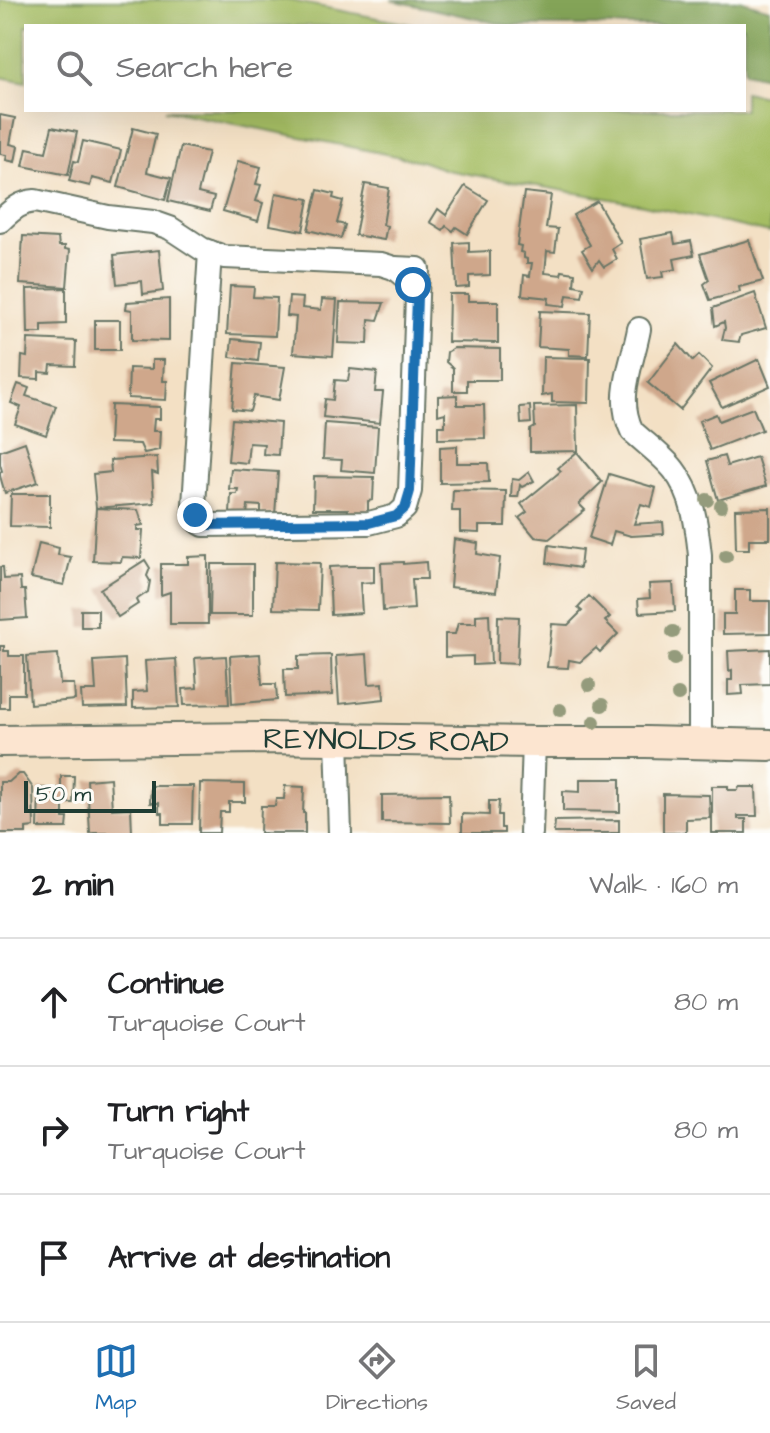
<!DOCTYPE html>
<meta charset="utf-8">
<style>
body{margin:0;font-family:"Architects Daughter",sans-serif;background:#f6f6f6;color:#202124}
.scale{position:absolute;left:24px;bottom:20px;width:132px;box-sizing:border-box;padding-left:8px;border:4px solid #1f3d34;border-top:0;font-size:22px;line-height:28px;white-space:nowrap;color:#1f3d34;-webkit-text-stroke:6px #fdfcf7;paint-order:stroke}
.stop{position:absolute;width:24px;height:24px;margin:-18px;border:6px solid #1f6fb2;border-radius:50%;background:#fff}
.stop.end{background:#1f6fb2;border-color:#fff;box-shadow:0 2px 8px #0008}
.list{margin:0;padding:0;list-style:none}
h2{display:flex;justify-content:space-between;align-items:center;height:104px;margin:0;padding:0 32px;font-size:34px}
h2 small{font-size:26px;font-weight:400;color:#757577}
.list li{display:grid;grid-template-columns:52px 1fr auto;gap:24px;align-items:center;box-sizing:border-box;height:128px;padding:0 32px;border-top:2px solid #e0e0e0}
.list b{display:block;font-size:30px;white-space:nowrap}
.list p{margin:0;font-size:26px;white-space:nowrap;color:#757577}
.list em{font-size:26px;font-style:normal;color:#757577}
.icon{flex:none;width:44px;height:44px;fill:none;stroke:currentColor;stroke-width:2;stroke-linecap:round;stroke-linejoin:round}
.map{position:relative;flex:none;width:770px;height:833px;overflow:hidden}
.search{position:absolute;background:#fff;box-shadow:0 8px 32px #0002;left:24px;right:24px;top:24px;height:88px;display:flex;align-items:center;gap:20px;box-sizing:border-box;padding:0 28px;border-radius:0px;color:#757577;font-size:30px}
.sheet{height:488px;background:#fff}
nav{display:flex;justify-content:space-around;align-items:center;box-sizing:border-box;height:112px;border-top:2px solid #e0e0e0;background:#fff;font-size:22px;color:#757577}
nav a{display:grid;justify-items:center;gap:4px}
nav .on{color:#1f6fb2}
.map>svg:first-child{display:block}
.green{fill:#a5bd63;stroke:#627d4c;stroke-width:2}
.forest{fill:#84a459;stroke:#527046;stroke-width:2}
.building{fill:#cfa78b}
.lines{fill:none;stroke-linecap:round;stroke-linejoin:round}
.street-casing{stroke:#697666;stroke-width:26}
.secondary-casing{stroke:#697666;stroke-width:34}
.street{stroke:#fff;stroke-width:22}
.secondary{stroke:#fce5d0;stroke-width:30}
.tree{fill:#949b7c}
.route{stroke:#1f6fb2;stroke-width:10}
.labels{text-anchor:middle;stroke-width:8;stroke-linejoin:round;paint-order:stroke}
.street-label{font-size:30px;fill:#1f3d34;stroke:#fdfcf7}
</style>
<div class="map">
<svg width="770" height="833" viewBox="0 0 770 833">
<rect width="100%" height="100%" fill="#fdfcf7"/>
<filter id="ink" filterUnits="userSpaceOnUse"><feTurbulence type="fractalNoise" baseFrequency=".0125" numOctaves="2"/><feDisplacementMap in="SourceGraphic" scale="16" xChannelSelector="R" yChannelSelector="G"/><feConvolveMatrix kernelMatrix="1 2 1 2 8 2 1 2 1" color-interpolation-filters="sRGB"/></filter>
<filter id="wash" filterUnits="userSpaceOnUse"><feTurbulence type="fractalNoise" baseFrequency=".006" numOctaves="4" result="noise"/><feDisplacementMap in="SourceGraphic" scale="32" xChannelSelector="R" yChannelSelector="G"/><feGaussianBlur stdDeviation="1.8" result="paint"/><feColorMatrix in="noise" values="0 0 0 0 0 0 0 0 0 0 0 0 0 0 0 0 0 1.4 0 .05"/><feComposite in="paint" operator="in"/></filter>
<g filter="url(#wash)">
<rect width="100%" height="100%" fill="#f3e0c4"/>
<g class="green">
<path d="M0,0H287L418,26H26V82L0,77Z"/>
<path d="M744,92L770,97V233L639,204L446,170L421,161L165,110H744Z"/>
</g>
<path class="forest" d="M391,0H739L770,9V78L744,72V26H510Z"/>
<g id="blocks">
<g class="building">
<path d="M0,115L15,118L10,144L18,146L15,162L6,160L7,155L0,154Z"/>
<path d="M52,127L77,132L68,175L23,166L27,148L46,152Z"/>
<path d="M133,128L156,134L147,172L171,178L165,200L118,187Z"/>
<path d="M83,141L121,150L113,183L92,178L90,186L69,181L74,161L78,162Z"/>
<path d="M181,146L208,152L198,193L214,197L210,211L168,201Z"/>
<path d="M238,161L261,167L256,184L261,185L256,201L263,203L258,221L223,211Z"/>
<path d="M365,184L389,188L383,225L387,226L384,240L355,235Z"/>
<path d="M465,186L488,200L467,234L456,227L453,231L446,226L443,230L430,222L438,209L446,215Z"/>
<path d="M318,190L334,194L333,198L343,201L337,223L345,225L341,238L308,230Z"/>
<path d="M524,192L551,195L546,228L558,229L555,252L547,251L545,273L561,275L562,271L575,273L574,285L584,287L582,297L567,295L565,306L548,304L549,298L522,295L524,275L530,276L532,263H527V259L524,258V253L520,252L521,246L517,245Z"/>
<path d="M276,193L309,199L303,231L270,225Z"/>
<path d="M597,201L621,243L612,249L617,259L604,267L599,260L593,268L582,250L590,245L573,215Z"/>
<path d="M673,233L675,244L691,241L694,255L674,259L676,269L662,272L663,277L647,279L640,239Z"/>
<path d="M23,236L58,238L59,246H65V249L70,250L67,287L20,284Z"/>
<path d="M749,240L763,281L739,287L740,292L710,300L704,284L709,280L700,254Z"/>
<path d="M469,242V252L490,251V275L469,276V287L456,288L454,243Z"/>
<path d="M159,250L163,291L143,294L142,281L117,284L114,255Z"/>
<path d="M230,286L254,287L253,297L277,298L275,336L227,334Z"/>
<path d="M66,288V324L42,325V333H28L27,289Z"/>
<path d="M755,293L766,328L741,335L739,342L722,340L725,328L724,322L715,326L713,308Z"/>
<path d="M449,294H468V301H498V343L448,342Z"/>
<path d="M289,297L303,298L302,308L321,310L322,299L337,300L333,356L293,353L296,317L287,316Z"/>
<path d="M169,299V341L132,340V310L126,309L127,302Z"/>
<path d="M340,302L384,303L378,320L369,319L368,344L338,343Z"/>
<path d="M540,311L590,313L588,356L569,355V349L538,347Z"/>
<rect x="95" y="320" width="25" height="30"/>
<path d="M28,339L76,341L75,366L51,365L50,373L39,372V379L21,378L22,356L27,357Z"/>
<path d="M232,339L260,342L258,361L230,357Z"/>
<path d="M678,344L693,361L699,355L712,368L680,410L648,383Z"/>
<path d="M454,348L500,349V380H467V391H453V368L446,362L447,352Z"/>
<path d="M543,357L590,358L589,403L552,402V394L542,396Z"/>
<path d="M759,359L770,386L722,407L709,383Z"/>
<path d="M152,360H164L163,381H167L166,400L128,398L129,368L152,369Z"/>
<path d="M236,363L285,367L279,400L254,396L250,411L232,409Z"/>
<path d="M350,369L377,372L375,392H383L380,423L323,417L325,399L333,400L335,380L348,381Z"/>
<path d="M18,384L29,388L26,396L56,406L46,435L15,424L21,407L11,403Z"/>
<path d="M457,395V405H484L485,438L438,439V426H445V413L438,415V396Z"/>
<path d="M111,405L160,407V419H154L153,431H160L159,450L144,453L140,444L109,443Z"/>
<path d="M577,405L578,451L530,452V430L535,427L534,406Z"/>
<path d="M530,406L531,423L521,424L520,407Z"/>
<path d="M753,408L762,430L710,450L699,421L716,414L719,421Z"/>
<path d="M232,419L280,423L278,455L263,454L264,444L249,443L247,463L228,461Z"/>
<path d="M325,423L378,427L375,473L341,470L342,460L323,459Z"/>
<path d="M25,442L38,482L5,493L0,476V472L2,471L0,464V451Z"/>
<path d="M457,446V463H488L489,482L440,483V447Z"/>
<path d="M577,452L602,482L579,504L585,510L549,539L535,537L519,518L527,512L521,504L561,471L558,468Z"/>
<path d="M724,456L727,466L757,457L766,486L718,500L707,461Z"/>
<path d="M157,457L158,474L152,472L154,503L96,508L93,474L111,472L110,460Z"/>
<path d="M231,469L278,472L275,515L261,514V506L248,505L247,515L230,514L231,494H237L238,489H229Z"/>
<path d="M529,472L534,481L522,487L520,485L518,497H511L512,479L519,480Z"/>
<path d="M609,474L656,488L651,507L641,504L634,524L663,522L664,534L631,536L614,531L610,545L589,538Z"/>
<path d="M314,476L374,477L373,500L368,501V519H348V509H313Z"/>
<path d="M453,490L506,491L505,526H479V533L460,532V511H452Z"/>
<path d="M11,494H50V527L10,526Z"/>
<path d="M96,508L138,510L143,525L137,526V530H143L141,558L122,557L121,562L93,561Z"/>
<path d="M770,508V539H749V549H736L735,509Z"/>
<path d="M454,539L478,543L477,554L500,558L496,592L450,587Z"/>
<path d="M39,543L59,548L58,555L71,557L64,585L31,578Z"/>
<path d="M549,545L582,550L580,568L547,563Z"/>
<path d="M208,556V624H170V592L161,595V564H188V557Z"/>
<path d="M145,560L150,568L147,576L150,581L148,592L136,600L138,604L118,617L100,589Z"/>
<path d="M275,562L320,563L318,610L273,609Z"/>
<path d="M403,562V564L426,562L427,579H412L414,609L383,611L381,563Z"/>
<path d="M211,564H253V615H210Z"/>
<path d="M351,566H374V582L360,583L362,613L331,615L329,567Z"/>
<path d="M0,567H3L4,579L20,578L21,590H25L27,618L0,620Z"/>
<path d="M673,583L675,611L639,613L638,599L650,598L649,584Z"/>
<path d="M735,590H750V601H770V633L723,634V614H735Z"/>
<path d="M589,596L610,617L605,621L618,634L600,652L596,648L580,662L569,660L568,668L547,667L552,624L568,625L582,611L578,608Z"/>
<rect x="81" y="610" width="17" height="17"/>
<path d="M489,614L491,664L473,665V656L445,657V634H455L458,623H476V615Z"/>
<path d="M498,616L519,617L517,664L497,663Z"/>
<path d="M0,646H4V651H9V656H24V694H9V708H0Z"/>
<path d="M770,649V684L742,685L743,694L728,695V680H732V670L729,671L728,651Z"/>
<path d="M58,654L60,684H74L75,700L30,704L27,656Z"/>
<path d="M260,654L262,684H276L277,700L232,704L230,656Z"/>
<path d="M367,654L369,684L383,683L384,699L339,704L336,656Z"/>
<path d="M331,655L332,695L285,697L284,669H298V656Z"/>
<path d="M226,656L229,704L184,705L183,689L197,688L195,658Z"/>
<path d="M125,659L127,707L82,708L81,691H96L94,661Z"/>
<path d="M176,659L179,707L133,708V692L147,691L145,661Z"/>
<path d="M18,774H23L33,788L34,827L26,828V833H0V782H9Z"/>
<path d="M61,776H74L73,803H63V818H68L67,828H38L39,788H61Z"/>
<path d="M110,778L112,809L131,808L132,833H90L87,780Z"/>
<path d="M580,779H620V812L563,811V791L580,792Z"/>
<path d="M200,783L245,784V802H229V812H220L219,833H199Z"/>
<path d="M151,786H193L192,824H163V813H159V803H150Z"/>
<path d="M285,786L304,787L303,813H305V833H260L261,806H275L276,799H284Z"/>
<path d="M712,786H728V790H738L739,787H756L757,816H738V819H746V833H712Z"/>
<path d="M449,794L450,823L382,822V795Z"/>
<path d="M663,794L709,795L710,818L686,819V833H663Z"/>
<path d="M489,801H499L498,815H501V828H504V833H462V814L489,815Z"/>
<path d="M619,820V833H554L555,821Z"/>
</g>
</g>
</g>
<g filter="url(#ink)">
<use href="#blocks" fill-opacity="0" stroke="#697666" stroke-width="2"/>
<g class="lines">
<defs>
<g id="street">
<path d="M0,221C11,211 20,202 35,201L108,217L153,222L170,228L202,249L224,257L381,264L394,268L405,277"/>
<path d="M210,252L194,505C195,515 195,521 204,525L369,523L396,516L405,508L410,491L418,269L394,268"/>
<path d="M639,329C633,363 615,397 632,431C646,444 663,456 674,470C693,494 697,526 700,555V743"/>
<path d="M337,739L340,833"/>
<path d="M531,833L534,742"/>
</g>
<g id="secondary">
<path id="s1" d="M0,741L262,738L534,742H646L770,745"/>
</g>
</defs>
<use href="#street" class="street-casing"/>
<use href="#secondary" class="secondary-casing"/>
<use href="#street" class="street"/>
<use href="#secondary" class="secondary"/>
</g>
<g class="tree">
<circle cx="707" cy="500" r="7"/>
<circle cx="721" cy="506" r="7"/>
<circle cx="726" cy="556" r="7"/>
<circle cx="673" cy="632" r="7"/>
<circle cx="674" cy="659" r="7"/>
<circle cx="589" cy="685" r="7"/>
<circle cx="678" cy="695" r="7"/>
<circle cx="602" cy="705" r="7"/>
<circle cx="560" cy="710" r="7"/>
<circle cx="594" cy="722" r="7"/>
</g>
</g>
<g class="lines" filter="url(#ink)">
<path class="route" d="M195,515L198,522L204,525L369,523L396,516L405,508L410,491L417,297L413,285"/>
</g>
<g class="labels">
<g class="street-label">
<text dy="10" stroke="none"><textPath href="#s1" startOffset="386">REYNOLDS ROAD</textPath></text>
</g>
</g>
</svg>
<div class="scale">50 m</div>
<div class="stop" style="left:413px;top:285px"></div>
<div class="stop end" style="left:195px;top:515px"></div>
<div class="search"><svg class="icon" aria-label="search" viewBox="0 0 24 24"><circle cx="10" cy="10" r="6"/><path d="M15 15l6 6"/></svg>Search here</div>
</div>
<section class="sheet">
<h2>2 min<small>Walk · 160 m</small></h2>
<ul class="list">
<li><svg class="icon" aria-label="ahead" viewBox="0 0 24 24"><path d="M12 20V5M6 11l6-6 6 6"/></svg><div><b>Continue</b><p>Turquoise Court</p></div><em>80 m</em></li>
<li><svg class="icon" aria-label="right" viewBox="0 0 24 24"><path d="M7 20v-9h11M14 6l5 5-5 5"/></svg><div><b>Turn right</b><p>Turquoise Court</p></div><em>80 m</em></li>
<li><svg class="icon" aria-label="arrive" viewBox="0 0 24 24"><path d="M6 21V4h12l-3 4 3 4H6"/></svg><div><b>Arrive at destination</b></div></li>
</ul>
</section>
<nav>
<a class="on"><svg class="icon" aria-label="map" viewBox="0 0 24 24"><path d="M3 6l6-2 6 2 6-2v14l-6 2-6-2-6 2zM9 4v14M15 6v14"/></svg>Map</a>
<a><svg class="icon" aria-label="directions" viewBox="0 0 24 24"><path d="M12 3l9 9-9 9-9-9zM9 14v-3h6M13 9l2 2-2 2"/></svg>Directions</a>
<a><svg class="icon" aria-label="saved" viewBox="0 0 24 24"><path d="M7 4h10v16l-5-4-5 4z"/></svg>Saved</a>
</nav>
